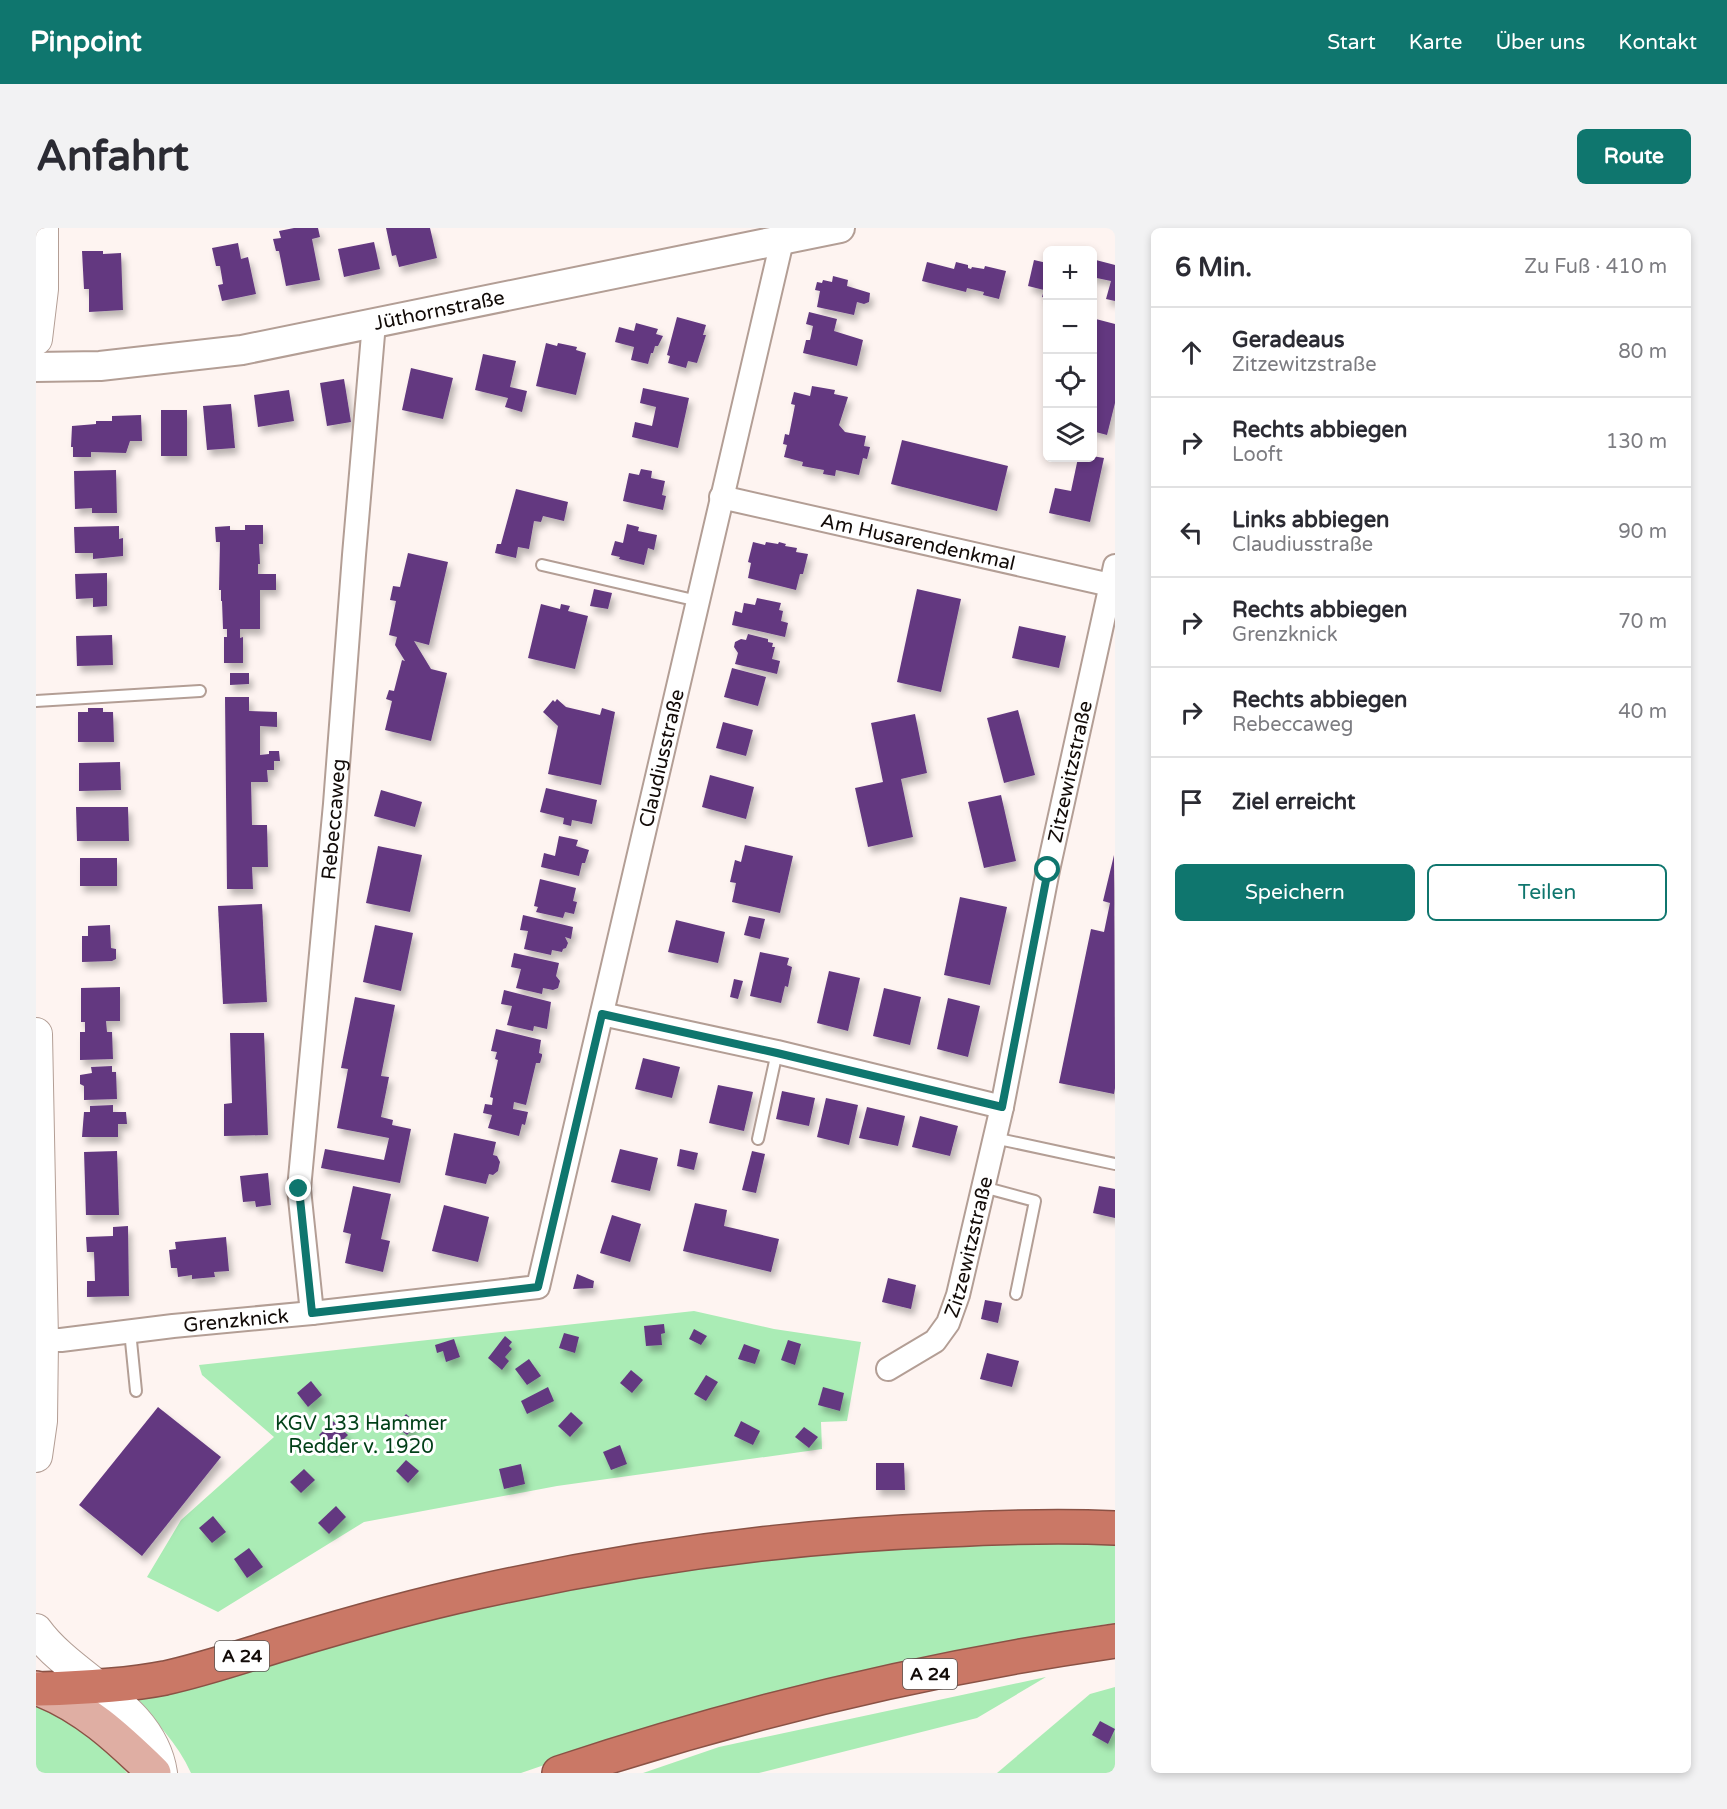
<!DOCTYPE html>
<html lang="de">
<meta charset="utf-8">
<style>
body{margin:0;font-family:"Varela Round",sans-serif;background:#f2f2f3;color:#2b2b33}
.controls{position:absolute;right:18px;top:18px;display:grid;overflow:hidden;border-radius:9px;box-shadow:0 3px 9px #0003}
.controls button{width:54px;height:54px;display:grid;place-items:center;padding:0;border:0;border-bottom:2px solid #e1e1e2;background:#fff;color:#2b2b33;font:30px sans-serif}
.stop{position:absolute;width:18px;height:18px;margin:-14px;border:4px solid #0f766e;border-radius:50%;background:#fff}
.stop.end{background:#0f766e;border-color:#fff;box-shadow:0 2px 6px #0008}
.list{margin:0;padding:0;list-style:none}
h2{display:flex;justify-content:space-between;align-items:center;height:78px;margin:0;padding:0 24px;font-size:26px}
h2 small{font-size:20px;font-weight:400;color:#7c7c81}
.list li{display:grid;grid-template-columns:39px 1fr auto;gap:18px;align-items:center;box-sizing:border-box;height:90px;padding:0 24px;border-top:2px solid #e1e1e2}
.list b{display:block;font-size:22px;white-space:nowrap}
.list p{margin:0;font-size:20px;white-space:nowrap;color:#7c7c81}
.list em{font-size:20px;font-style:normal;color:#7c7c81}
.actions{display:flex;gap:12px;padding:18px 24px}
.actions a{flex:1;padding:14px 0;border:2px solid #0f766e;border-radius:9px;text-align:center;font-size:21px;color:#0f766e}
.actions .main{background:#0f766e;color:#fff}
.icon{flex:none;width:33px;height:33px;fill:none;stroke:currentColor;stroke-width:2;stroke-linecap:round;stroke-linejoin:round}
.map{position:relative;flex:none;width:1079px;height:1545px;overflow:hidden;border-radius:9px}
header{display:flex;align-items:center;gap:36px;box-sizing:border-box;height:84px;padding:0 30px;background:#0f766e;color:#fff}
header strong{font-size:28px}
nav{display:flex;gap:33px;margin-inline-start:auto;font-size:21px}
.intro{display:flex;align-items:center;justify-content:space-between;box-sizing:border-box;height:144px;padding:0 36px}
h1{margin:0;font-size:42px}
.button{padding:15px 27px;border-radius:9px;background:#0f766e;color:#fff;font-size:21px;font-weight:700}
main{display:flex;gap:36px;padding:0 36px}
aside{flex:1;background:#fff;border-radius:9px;box-shadow:0 3px 9px #0003}
.map>svg:first-child{display:block}
.green{fill:#aaecb5}
.building{fill:#633880;filter:url(#shadow)}
.lines{fill:none;stroke-linecap:round;stroke-linejoin:round}
.service-casing{stroke:#b39e95;stroke-width:14}
.minor-casing{stroke:#b39e95;stroke-width:26}
.tertiary-casing{stroke:#b39e95;stroke-width:32}
.secondary-casing{stroke:#b39e95;stroke-width:34}
.primary-casing{stroke:#8a5245;stroke-width:36}
.motorway-casing{stroke:#8a5245;stroke-width:36}
.service{stroke:#fff;stroke-width:10}
.minor{stroke:#fff;stroke-width:22}
.tertiary{stroke:#fff;stroke-width:28}
.secondary{stroke:#fff;stroke-width:32}
.primary{stroke:#dfaea3;stroke-width:33}
.motorway{stroke:#ca7866;stroke-width:33}
.route{stroke:#0f766e;stroke-width:8}
.labels{text-anchor:middle;stroke-width:6;stroke-linejoin:round;paint-order:stroke}
.shield{fill:#fff;stroke:#595452;stroke-width:1.5}
.shield-label{font-size:18px;font-weight:bold;fill:#120b08}
.street-label{font-size:20px;fill:#120b08;stroke:#fff}
.park-label{font-size:20px;fill:#003f17;stroke:#fff}
</style>
<header>
<strong>Pinpoint</strong>
<nav><a>Start</a><a>Karte</a><a>Über uns</a><a>Kontakt</a></nav>
</header>
<div class="intro"><h1>Anfahrt</h1><a class="button">Route</a></div>
<main>
<div class="map">
<svg width="1079" height="1545" viewBox="0 0 1079 1545">
<defs>
<filter id="shadow"><feDropShadow dx="3.5" dy="6" stdDeviation="3" flood-color="#0004"/></filter>
</defs>
<rect width="100%" height="100%" fill="#fef4f1"/>
<g class="green">
<path d="M658,1083L738,1101L825,1114L811,1193L785,1194L786,1221L521,1258L328,1294L182,1384L111,1349L145,1292L238,1209L166,1147L163,1137Z"/>
<path d="M928,1313L1079,1314V1395C1001,1406 924,1425 848,1443C726,1472 603,1503 485,1545H155C142,1516 119,1492 97,1468L469,1371L712,1330Z"/>
<path d="M1010,1449L941,1490L723,1545H607L683,1519Z"/>
<path d="M1079,1459V1545H961L1054,1466Z"/>
<path d="M0,1478C36,1491 68,1515 91,1545H0Z"/>
</g>
<g class="building">
<path d="M258,0H282L284,9L276,11L284,52L250,58L243,23H240L237,11L245,10L243,3Z"/>
<path d="M350,0H394L401,30L363,39L360,27L356,28Z"/>
<path d="M338,14L344,41L308,49L302,21Z"/>
<path d="M202,15L205,31L212,29L220,66L186,73L182,57L187,56L184,38H180L176,20Z"/>
<path d="M46,23H67V26L85,25L87,82L53,84V61H48Z"/>
<path d="M1056,31L1079,37V73L1070,71L1075,53L1056,49Z"/>
<path d="M998,32L1011,35V70L1006,69L1008,62L992,58Z"/>
<path d="M891,34L918,41L920,34L932,37V40L935,41L936,39L948,41L949,38L970,43L963,71L947,67L948,64L931,60L930,64L886,53Z"/>
<path d="M797,48L812,52L811,58L834,65L833,74L828,76L821,74L818,87L781,79L784,63L779,62L781,54L786,55L787,52L796,54Z"/>
<path d="M773,84L801,91L798,103L827,112L821,138L767,125L770,112H774L777,98L770,96Z"/>
<path d="M641,89L670,97L667,107H670L661,135L652,133L650,140L632,135L634,128L631,127Z"/>
<path d="M1056,90L1079,96V175L1071,207L1056,203Z"/>
<path d="M600,95L622,101L620,106L627,108L622,118H619L617,125H615L612,136L595,132L598,119L579,114L583,99L598,103Z"/>
<path d="M510,115L521,118L522,115L541,119L540,122L550,125L540,167L500,158Z"/>
<path d="M447,126L480,133L474,159L491,163L486,184L469,179L472,170L439,162Z"/>
<path d="M375,140L417,150L407,191L366,182Z"/>
<path d="M308,151L315,194L291,198L284,155Z"/>
<path d="M776,158L799,162L798,166L812,169L803,197L809,204L830,208L828,218L834,219L831,231L827,230L823,247L800,242L799,248L787,246L788,242L766,238L767,234L748,229L751,217L747,216L749,206L753,207L759,177L755,176L758,164L774,168Z"/>
<path d="M607,160L653,170L642,220L596,209L599,194L616,198L620,179L604,175Z"/>
<path d="M253,162L258,193L222,199L218,167Z"/>
<path d="M195,176L199,220L171,222L167,178Z"/>
<rect x="125" y="182" width="26" height="46"/>
<path d="M105,187L106,213H94L90,225L55,224V229H37V219H35L36,198L60,196V193H76V188Z"/>
<path d="M866,212L972,238L961,283L855,256Z"/>
<path d="M1056,228L1068,230L1054,294L1013,285L1019,260L1035,263L1042,230H1056Z"/>
<path d="M605,241L616,243L615,250L629,253L626,267L630,268L627,282L587,273L593,245L603,247Z"/>
<path d="M80,242L81,285H56V280L39,281L38,243Z"/>
<path d="M480,261L532,274L528,293L507,288L505,294L498,293L493,321L482,319L480,330L459,325L461,316H465Z"/>
<path d="M591,296L603,299L602,303L621,307L618,322L612,320L608,337L583,331L584,329L575,327L579,313L587,315Z"/>
<path d="M209,297H227V316H223L224,336H222V346H240V362H224V401H204V410L207,409V435H188V409H191V401H187L186,373H185V362H183L184,314H180L179,299L194,298V302H209Z"/>
<path d="M83,298V311L87,310V328L57,331V325H39L38,299Z"/>
<path d="M717,314L729,317L730,314L742,316L743,314L750,316L749,318L761,320L760,324L772,326L767,346H764L760,362L712,350L715,335L712,334Z"/>
<path d="M372,325L412,334L393,417L378,413L395,441L411,445L395,513L349,502L356,473L350,471L353,462L358,463L366,432L369,433L359,417L361,409L353,407L360,373L354,372L357,358L364,359Z"/>
<path d="M71,345V378L57,379V370L40,371L39,346Z"/>
<path d="M558,361L576,365L572,381L554,378Z"/>
<path d="M881,361L925,371L905,464L861,454Z"/>
<path d="M721,370L745,375L743,382L747,383L745,393L752,395L749,409L696,397L699,383L706,385L708,375L719,377Z"/>
<path d="M505,376L524,381L525,376L534,378L532,383L552,388L539,441L492,430Z"/>
<path d="M983,398L1030,408L1023,440L976,430Z"/>
<path d="M712,406L732,411V414L737,415L736,419H739L736,431L744,433L741,446L699,436L702,425L698,419L699,414L705,411L710,412Z"/>
<path d="M76,407L77,437L41,438L40,408Z"/>
<path d="M696,440L730,449L722,478L688,469Z"/>
<path d="M194,445H213V456L194,457Z"/>
<path d="M189,469H213V483L241,484V499L224,498V527L233,526V523H243L244,533H238V542H231L232,554H215L216,597H231L232,639H216L217,661H191Z"/>
<path d="M521,471L530,479L564,487L566,480L579,484L565,557L512,546L522,498L507,484L517,472L519,474Z"/>
<path d="M52,480H67V484H77L78,514H42V484H52Z"/>
<path d="M982,482L999,547L968,555L951,490Z"/>
<path d="M879,486L891,545L865,551L877,609L832,619L819,560L847,554L835,495Z"/>
<path d="M687,494L717,502L710,528L680,520Z"/>
<path d="M84,534L85,562L43,563V535Z"/>
<path d="M674,547L718,559L710,591L666,579Z"/>
<path d="M510,560L561,572L556,596L536,592L535,598L527,596L528,590L504,584Z"/>
<path d="M345,562L386,574L379,599L338,588Z"/>
<path d="M965,567L980,633L948,640L932,574Z"/>
<path d="M40,579H92L93,613H41Z"/>
<path d="M523,608L542,612L540,618L553,622L549,635H546L543,648L505,639L508,625L519,628Z"/>
<path d="M709,617L757,628L744,685L696,674L700,655L694,654L699,632L705,634Z"/>
<path d="M342,618L386,627L374,684L330,675Z"/>
<path d="M1078,627L1079,860L1078,866L1023,855L1055,701L1068,704L1074,675L1067,673Z"/>
<rect x="44" y="630" width="37" height="28"/>
<path d="M504,651L540,660L537,673L541,674L538,686L529,684L527,690L500,684L502,679L498,678Z"/>
<path d="M924,669L971,679L954,757L908,747Z"/>
<path d="M226,676L231,774L187,776L182,678Z"/>
<path d="M487,687L537,699L535,711L529,709L532,715L530,720L527,721L526,724L516,722L515,727L488,721L492,703L484,702Z"/>
<path d="M713,688L729,691L724,711L708,707Z"/>
<path d="M640,692L689,704L682,735L632,724Z"/>
<path d="M74,697L75,720L80,721V731L76,733L46,734V708H52V698Z"/>
<path d="M339,697L377,705L365,763L327,754Z"/>
<path d="M724,724L753,730L751,737L756,739L752,759L749,758L745,775L714,768Z"/>
<path d="M478,725L523,735L520,748L524,753L522,760L517,762L507,760L506,766L480,760L485,741L475,739Z"/>
<path d="M793,743L824,750L812,803L781,795Z"/>
<path d="M698,751L707,753L702,771L694,769Z"/>
<path d="M84,759V793H70L71,804H76L77,831L44,832V804H49V794H45V760Z"/>
<path d="M848,760L885,769L874,817L837,808Z"/>
<path d="M468,762L515,774L511,801L498,798L497,803L471,797L476,778L465,776Z"/>
<path d="M319,769L359,777L345,848L353,849L345,889L357,892L356,897L375,901L364,955L285,940L289,921L348,932L353,910L301,900L312,841L305,840Z"/>
<path d="M912,770L944,778L932,829L901,821Z"/>
<path d="M460,801L505,812L503,825L506,826V828L504,835H500L490,877L478,874L477,881L492,884L489,897L486,896L483,908L452,900L456,887L447,885L449,876L456,877L457,870L454,869L462,832L459,831L461,824L455,823Z"/>
<path d="M194,805H228L232,907L188,908V876L196,875Z"/>
<path d="M607,830L644,839L636,870L599,861Z"/>
<path d="M76,838V844H80L81,871L48,872V858L44,856V847L56,845L55,839Z"/>
<path d="M682,857L717,864L708,903L673,895Z"/>
<path d="M746,863L779,870L773,898L740,891Z"/>
<path d="M790,870L822,877L813,917L781,909Z"/>
<path d="M77,877V884H90L91,896H82V909H46L48,884H54V878Z"/>
<path d="M831,879L869,888L862,918L823,910Z"/>
<path d="M884,888L922,898L914,928L876,919Z"/>
<path d="M418,905L460,914L457,927L461,928L464,934L463,938L462,943L457,947L453,946L450,956L409,947Z"/>
<path d="M584,921L622,930L614,963L575,954Z"/>
<path d="M644,921L662,925L658,942L641,938Z"/>
<path d="M81,923L83,987H50L48,924Z"/>
<path d="M716,923L729,926L720,965L706,962Z"/>
<path d="M232,945L235,977L220,979L219,973L207,974L204,948Z"/>
<path d="M317,958L355,966L345,1011L354,1013L347,1044L309,1035L315,1006L307,1004Z"/>
<path d="M1063,958L1079,961V990L1057,985Z"/>
<path d="M659,975L691,982L688,998L743,1011L735,1044L647,1023Z"/>
<path d="M408,977L453,989L442,1034L396,1023Z"/>
<path d="M576,987L605,996L594,1034L564,1025Z"/>
<path d="M92,998L93,1068L51,1069V1053H59L58,1024H51L50,1009L77,1008V999Z"/>
<path d="M190,1009L193,1043L178,1044L179,1049L156,1051V1047L142,1049L141,1040H135L133,1022L140,1021L139,1014Z"/>
<path d="M541,1046L558,1053L557,1060L537,1061Z"/>
<path d="M852,1050L880,1057L875,1081L846,1074Z"/>
<path d="M949,1072L966,1075L962,1095L945,1091Z"/>
<path d="M628,1096L629,1105L625,1106L626,1117L610,1118L608,1098Z"/>
<path d="M658,1101L671,1108L665,1117L653,1111Z"/>
<path d="M528,1105L543,1109L539,1125L523,1120Z"/>
<path d="M469,1108L476,1114L473,1118L476,1121L469,1129L473,1133L466,1142L452,1130Z"/>
<path d="M418,1111L424,1129L410,1134L407,1123L401,1125L399,1117Z"/>
<path d="M752,1112L765,1116L759,1137L745,1132Z"/>
<path d="M708,1116L724,1122L719,1136L702,1131Z"/>
<path d="M951,1125L983,1133L976,1159L944,1151Z"/>
<path d="M493,1131L505,1148L491,1157L479,1141Z"/>
<path d="M595,1142L607,1152L596,1165L584,1155Z"/>
<path d="M670,1147L682,1154L670,1173L658,1166Z"/>
<path d="M275,1153L286,1167L272,1179L261,1165Z"/>
<path d="M512,1159L518,1173L491,1186L485,1173Z"/>
<path d="M787,1159L808,1165L804,1183L782,1177Z"/>
<path d="M122,1179L185,1229L106,1328L43,1277Z"/>
<path d="M535,1184L547,1195L534,1209L522,1198Z"/>
<path d="M370,1186L381,1196L371,1207L360,1198Z"/>
<path d="M297,1193L312,1207L297,1222L283,1207Z"/>
<path d="M705,1193L724,1203L717,1217L698,1208Z"/>
<path d="M768,1199L782,1209L773,1220L759,1209Z"/>
<path d="M584,1217L591,1236L575,1242L567,1224Z"/>
<path d="M370,1232L383,1243L372,1255L360,1243Z"/>
<path d="M840,1235H868L869,1262H840Z"/>
<path d="M485,1236L489,1256L468,1261L463,1241Z"/>
<path d="M268,1241L279,1252L265,1265L254,1254Z"/>
<path d="M300,1278L310,1289L293,1306L282,1295Z"/>
<path d="M177,1288L190,1304L176,1315L163,1300Z"/>
<path d="M213,1320L227,1339L211,1350L198,1331Z"/>
<path d="M1064,1493L1079,1501L1072,1516L1056,1507Z"/>
</g>
<g class="lines">
<defs>
<g id="service">
<path d="M506,337L662,373"/>
<path d="M0,473L164,463"/>
<path d="M958,910L1079,936"/>
<path d="M722,911L741,824"/>
<path d="M947,959L999,973L980,1066"/>
<path d="M94,1103L100,1163"/>
</g>
<g id="minor">
<path id="s1" d="M685,269L1079,358"/>
<path d="M566,786L741,824L966,879"/>
<path id="s2" d="M276,1085L263,961L299,576L318,327L338,95"/>
<path id="s3" d="M6,1112H25L137,1098L276,1085L502,1059L749,0"/>
<path id="s4" d="M852,1141L899,1113L912,1095L922,1067L966,879L1012,642L1079,338"/>
</g>
<g id="tertiary">
<path id="s5" d="M0,139L64,138L206,122L804,0"/>
</g>
<g id="secondary">
<path d="M0,111L6,61V0"/>
<path d="M0,806L6,1112L5,1193L0,1228"/>
<path d="M0,1402C36,1452 115,1478 125,1545"/>
</g>
<path id="primary" d="M0,1460C47,1477 83,1511 118,1545"/>
<g id="motorway">
<path d="M3,1461C45,1460 88,1458 129,1450C170,1441 210,1427 250,1415C313,1396 377,1378 441,1364C594,1330 752,1308 909,1302C966,1299 1022,1297 1079,1300"/>
<path d="M523,1545C704,1485 890,1440 1079,1413"/>
</g>
</defs>
<use href="#service" class="service-casing"/>
<use href="#minor" class="minor-casing"/>
<use href="#tertiary" class="tertiary-casing"/>
<use href="#secondary" class="secondary-casing"/>
<use href="#primary" class="primary-casing"/>
<use href="#motorway" class="motorway-casing"/>
<use href="#service" class="service"/>
<use href="#minor" class="minor"/>
<use href="#tertiary" class="tertiary"/>
<use href="#secondary" class="secondary"/>
<use href="#primary" class="primary"/>
<use href="#motorway" class="motorway"/>
</g>
<g class="lines">
<path class="route" d="M263,961L276,1085L502,1059L566,786L741,825L966,879L1012,642"/>
</g>
<g class="labels">
<g class="shield">
<rect x="179" y="1413" width="54" height="30" rx="4.5"/>
<rect x="867" y="1431" width="54" height="30" rx="4.5"/>
</g>
<g class="shield-label">
<text x="206" y="1434">A 24</text>
<text x="894" y="1452">A 24</text>
</g>
<g class="street-label">
<text dy="7" stroke="none"><textPath href="#s5" startOffset="408">Jüthornstraße</textPath></text>
<text dy="7" stroke="none"><textPath href="#s1" startOffset="202">Am Husarendenkmal</textPath></text>
<text dy="7" stroke="none"><textPath href="#s3" startOffset="1042">Claudiusstraße</textPath></text>
<text dy="7" stroke="none"><textPath href="#s4" startOffset="642">Zitzewitzstraße</textPath></text>
<text dy="7" stroke="none"><textPath href="#s2" startOffset="496">Rebeccaweg</textPath></text>
<text dy="7" stroke="none"><textPath href="#s4" startOffset="156">Zitzewitzstraße</textPath></text>
<text dy="7" stroke="none"><textPath href="#s3" startOffset="195">Grenzknick</textPath></text>
</g>
<g class="park-label">
<text x="325" y="1202">KGV 133 Hammer<tspan x="325" dy="23">Redder v. 1920</tspan></text>
</g>
</g>
</svg>
<div class="controls">
<button>+</button>
<button>−</button>
<button><svg class="icon" aria-label="locate" viewBox="0 0 24 24"><circle cx="12" cy="12" r="6"/><path d="M12 2v4M12 18v4M2 12h4M18 12h4"/></svg></button>
<button><svg class="icon" aria-label="layers" viewBox="0 0 24 24"><path d="M12 4l9 5-9 5-9-5zM3 14l9 5 9-5"/></svg></button>
</div>
<div class="stop" style="left:1012px;top:642px"></div>
<div class="stop end" style="left:263px;top:961px"></div>
</div>
<aside>
<h2>6 Min.<small>Zu Fuß · 410 m</small></h2>
<ul class="list">
<li><svg class="icon" aria-label="ahead" viewBox="0 0 24 24"><path d="M12 20V5M6 11l6-6 6 6"/></svg><div><b>Geradeaus</b><p>Zitzewitzstraße</p></div><em>80 m</em></li>
<li><svg class="icon" aria-label="right" viewBox="0 0 24 24"><path d="M7 20v-9h11M14 6l5 5-5 5"/></svg><div><b>Rechts abbiegen</b><p>Looft</p></div><em>130 m</em></li>
<li><svg class="icon" aria-label="left" viewBox="0 0 24 24"><path d="M17 20v-9H6M10 6l-5 5 5 5"/></svg><div><b>Links abbiegen</b><p>Claudiusstraße</p></div><em>90 m</em></li>
<li><svg class="icon" aria-label="right" viewBox="0 0 24 24"><path d="M7 20v-9h11M14 6l5 5-5 5"/></svg><div><b>Rechts abbiegen</b><p>Grenzknick</p></div><em>70 m</em></li>
<li><svg class="icon" aria-label="right" viewBox="0 0 24 24"><path d="M7 20v-9h11M14 6l5 5-5 5"/></svg><div><b>Rechts abbiegen</b><p>Rebeccaweg</p></div><em>40 m</em></li>
<li><svg class="icon" aria-label="arrive" viewBox="0 0 24 24"><path d="M6 21V4h12l-3 4 3 4H6"/></svg><div><b>Ziel erreicht</b></div></li>
</ul>
<div class="actions"><a class="main">Speichern</a><a>Teilen</a></div>
</aside>
</main>
